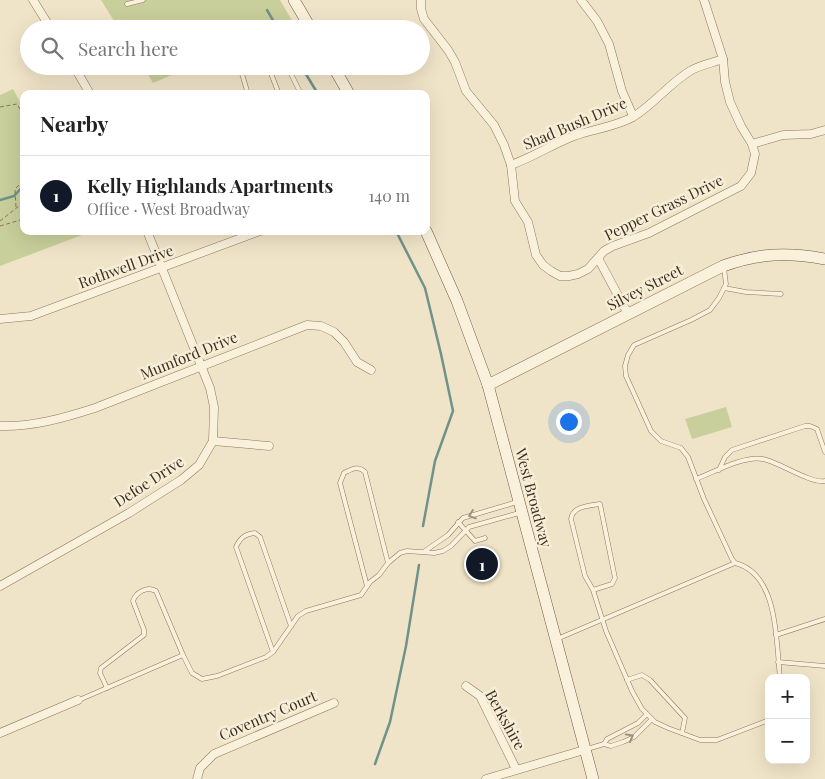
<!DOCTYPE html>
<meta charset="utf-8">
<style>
body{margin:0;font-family:"Playfair Display",serif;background:#f6f6f6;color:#222}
.controls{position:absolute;right:15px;bottom:15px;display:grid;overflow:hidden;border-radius:10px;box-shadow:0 5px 20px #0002}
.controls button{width:45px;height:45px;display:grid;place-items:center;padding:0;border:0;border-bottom:1px solid #e0e0e0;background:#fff;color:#222;font:25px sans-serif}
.you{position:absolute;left:568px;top:421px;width:18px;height:18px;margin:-12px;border:4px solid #fff;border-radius:50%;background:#1a73e8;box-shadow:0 0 0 8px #1a73e833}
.badge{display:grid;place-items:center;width:32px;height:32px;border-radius:50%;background:#111827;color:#fff;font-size:16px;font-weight:700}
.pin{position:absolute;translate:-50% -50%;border:2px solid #fff;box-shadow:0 1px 5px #0006}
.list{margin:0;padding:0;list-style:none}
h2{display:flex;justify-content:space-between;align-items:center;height:65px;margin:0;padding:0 20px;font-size:21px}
h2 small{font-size:16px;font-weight:400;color:#767676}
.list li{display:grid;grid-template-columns:32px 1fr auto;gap:15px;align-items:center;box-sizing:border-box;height:80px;padding:0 20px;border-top:1px solid #e0e0e0}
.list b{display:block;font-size:19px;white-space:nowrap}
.list p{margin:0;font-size:16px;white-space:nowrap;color:#767676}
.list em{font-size:16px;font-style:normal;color:#767676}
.icon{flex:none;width:28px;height:28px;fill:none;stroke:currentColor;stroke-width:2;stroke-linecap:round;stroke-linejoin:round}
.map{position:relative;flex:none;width:825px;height:779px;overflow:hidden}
.search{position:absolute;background:#fff;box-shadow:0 5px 20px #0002;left:20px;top:20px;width:410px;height:55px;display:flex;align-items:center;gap:12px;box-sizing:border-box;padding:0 18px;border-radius:28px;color:#767676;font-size:19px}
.panel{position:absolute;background:#fff;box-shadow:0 5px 20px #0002;left:20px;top:90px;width:410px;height:145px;border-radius:10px}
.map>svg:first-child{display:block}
.green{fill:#c9cf9b}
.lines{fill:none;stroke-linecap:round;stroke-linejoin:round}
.stream{stroke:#6f938a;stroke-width:2.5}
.lane-casing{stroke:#8d765c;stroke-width:5}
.street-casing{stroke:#8d765c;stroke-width:9}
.secondary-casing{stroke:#6f573f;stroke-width:12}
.path{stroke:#8d765c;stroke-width:1;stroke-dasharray:4 2.5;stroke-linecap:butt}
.lane{stroke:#faf1dc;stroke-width:4}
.street{stroke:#faf1dc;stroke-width:8}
.secondary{stroke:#faf1dc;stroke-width:11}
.oneway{stroke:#9c907e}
.labels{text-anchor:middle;stroke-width:5;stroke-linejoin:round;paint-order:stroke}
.street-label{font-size:15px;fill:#3d2e20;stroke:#f7eed8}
</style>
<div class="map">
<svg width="825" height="779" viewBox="0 0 825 779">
<rect width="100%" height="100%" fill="#f0e4c8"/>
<g class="green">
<path d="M101,0H280L294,24L282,29H119Z"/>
<path d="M143,66H193L153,83Z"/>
<path d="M13,89L24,109V231H80L82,235L0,266V95Z"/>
<path d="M726,407L732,427L692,439L685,419Z"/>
</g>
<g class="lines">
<g class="stream">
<path d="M267,10L278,29"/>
<path d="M301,66L318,94"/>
<path d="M0,200L14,196L24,185"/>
<path d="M396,231L425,288L441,354L453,411L435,461L423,526"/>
<path d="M375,764L390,722L406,646L419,565"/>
</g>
<defs>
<g id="lane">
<path d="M127,4L143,0"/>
<path d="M268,66L279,94"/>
<path d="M286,66L289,70L301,94"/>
<path d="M248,94L242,74L245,70L255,66"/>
<path d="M724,268L726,284L719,298L710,310L691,320L634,345L628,355L625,366L626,376L651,431L661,441L681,448L688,457L704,499L732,559L735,563C779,574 776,642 780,678"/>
<path d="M724,288L746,292L781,294"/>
<path d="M719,470L725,457L732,450L805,426H810L817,429L825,452"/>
<path d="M696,479C714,472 745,455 763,459C779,462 811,484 825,481"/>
<path d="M458,522L475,541L485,538"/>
<path d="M425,551L448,535L463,518L517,502"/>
<path d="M367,586L340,483L344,473C352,469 358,465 365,472L388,563"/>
<path d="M593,590L612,584L615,578L600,504C588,506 573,506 571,519L585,576L593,590L606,631L632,691L642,709L655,722L668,728L700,740H717L769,720"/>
<path d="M776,635L825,619"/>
<path d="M557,639L735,563"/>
<path d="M273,652L236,547C240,538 245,534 255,533L260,537L291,626"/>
<path d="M778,662L825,666"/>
<path d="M627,680L642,675L650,680L685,718L682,733"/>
<path d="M107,688L100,673L101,668L144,635V630L133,601C136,592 147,586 156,591L183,655"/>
<path d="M79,700L183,655L192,673L202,679L217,676L266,657L273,652L298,616L306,611L361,595L370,582L379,575L388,563L400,553L407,551L434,553L443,551L451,546L469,527L519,513"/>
<path d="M604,744L607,739L638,723L647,714"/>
<path d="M587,749L604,744L611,746L623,742L634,737L652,719"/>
</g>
<g id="street">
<path d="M33,0L51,29"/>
<path d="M421,0V9L424,19L448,50L455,62L466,91L494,125L504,145L511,165L515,201L528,222L536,255L543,265L551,271L560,276H569L578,274L588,269L604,251L613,246L649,233L741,186L751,173L755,154L752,144L741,126L730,102L725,82L723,59L704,0"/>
<path d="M581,0L597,21L609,44L622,91L633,116"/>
<path d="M74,66L90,94"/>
<path d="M752,144L783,135L811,134L825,130"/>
<path d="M511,165C533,157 553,144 574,136C593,129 615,127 633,117C654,104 669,84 690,71C700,65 712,63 723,59"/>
<path d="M598,258L628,314"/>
<path d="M0,319L31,316L260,231"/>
<path d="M0,426C32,427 64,418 95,408L307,325L321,326L334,332L344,342L357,362L371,370"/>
<path d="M213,441L269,446"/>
<path d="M0,586L129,513L181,480L199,465L213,441L214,407L210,388L147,231"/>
<path d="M466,686L480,696L516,769"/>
<path d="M0,733L78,700"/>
<path d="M197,779L200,768L214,754L334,703"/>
<path d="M486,779L584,750"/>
</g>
<g id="secondary">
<path d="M294,0L311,29"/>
<path d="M333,66L349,94"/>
<path d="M426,231L457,301L488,385L593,779"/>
<path d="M488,385L723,266C759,253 788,252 825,259"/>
</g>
</defs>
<use href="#lane" class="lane-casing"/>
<use href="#street" class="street-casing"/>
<use href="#secondary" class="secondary-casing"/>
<g class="path">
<path d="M0,107L17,104L24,116"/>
<path d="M16,207L15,189L24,180"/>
<path d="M0,221L24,202"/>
<path d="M0,226L24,219"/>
</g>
<use href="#lane" class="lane"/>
<use href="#street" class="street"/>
<use href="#secondary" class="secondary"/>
</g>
<defs><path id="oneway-chevron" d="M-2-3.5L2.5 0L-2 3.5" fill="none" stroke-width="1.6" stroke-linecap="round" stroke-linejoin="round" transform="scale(1.25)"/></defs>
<g class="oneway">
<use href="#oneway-chevron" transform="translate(472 515) rotate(161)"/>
<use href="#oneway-chevron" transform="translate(630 737) rotate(-29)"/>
</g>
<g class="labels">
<g class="street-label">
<text transform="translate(575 124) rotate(-23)" y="5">Shad Bush Drive</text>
<text transform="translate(664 208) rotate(-26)" y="5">Pepper Grass Drive</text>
<text transform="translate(126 267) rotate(-20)" y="5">Rothwell Drive</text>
<text transform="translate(645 288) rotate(-27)" y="5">Silvey Street</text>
<text transform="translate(189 356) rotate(-22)" y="5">Mumford Drive</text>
<text transform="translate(149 482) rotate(-33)" y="5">Defoe Drive</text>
<text transform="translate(533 498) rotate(75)" y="5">West Broadway</text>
<text transform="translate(268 716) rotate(-23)" y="5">Coventry Court</text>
<text transform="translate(505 720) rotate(61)" y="5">Berkshire</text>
</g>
</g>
</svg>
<div class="controls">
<button>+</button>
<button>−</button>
</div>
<div class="you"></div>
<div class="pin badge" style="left:482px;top:564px">1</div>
<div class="search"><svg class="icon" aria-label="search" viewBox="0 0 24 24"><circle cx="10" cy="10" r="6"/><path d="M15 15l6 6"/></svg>Search here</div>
<section class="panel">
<h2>Nearby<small></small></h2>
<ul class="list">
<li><span class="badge">1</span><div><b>Kelly Highlands Apartments</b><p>Office · West Broadway</p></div><em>140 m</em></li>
</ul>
</section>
</div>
